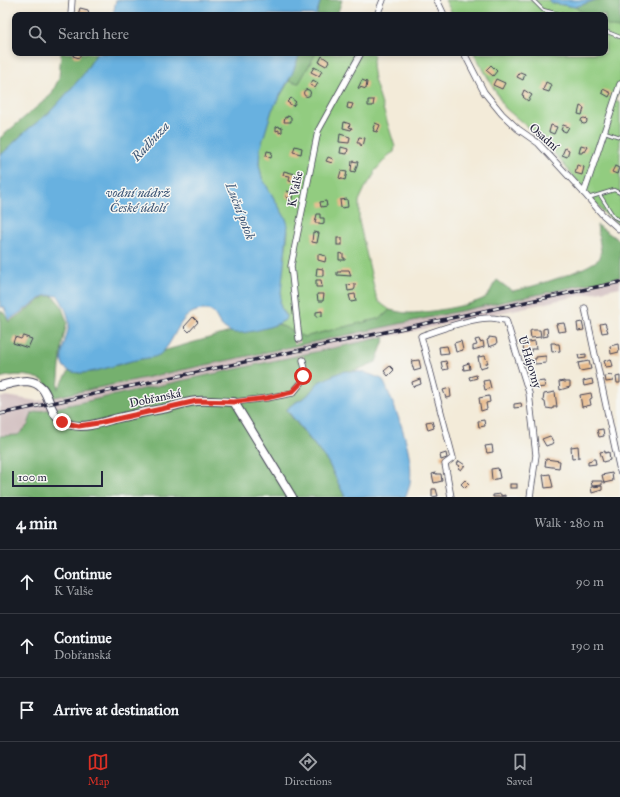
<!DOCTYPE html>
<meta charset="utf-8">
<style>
body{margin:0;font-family:"IM FELL Great Primer",serif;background:#20242c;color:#f1f3f6}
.scale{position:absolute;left:12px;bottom:10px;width:91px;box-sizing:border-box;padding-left:4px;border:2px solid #22223b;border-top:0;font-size:11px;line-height:14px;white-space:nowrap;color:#22223b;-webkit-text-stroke:3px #f6f6f2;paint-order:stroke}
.stop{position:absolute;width:12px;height:12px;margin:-9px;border:3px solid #d93025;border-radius:50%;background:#fff}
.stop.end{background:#d93025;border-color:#fff;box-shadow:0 1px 4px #0008}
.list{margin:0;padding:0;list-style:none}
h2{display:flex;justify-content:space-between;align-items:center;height:52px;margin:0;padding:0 16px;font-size:17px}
h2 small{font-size:13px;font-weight:400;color:#9ea1a6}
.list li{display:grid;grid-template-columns:26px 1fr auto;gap:12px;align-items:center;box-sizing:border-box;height:64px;padding:0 16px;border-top:1px solid #363941}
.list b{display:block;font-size:15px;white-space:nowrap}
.list p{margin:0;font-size:13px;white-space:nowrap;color:#9ea1a6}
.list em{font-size:13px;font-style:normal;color:#9ea1a6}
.icon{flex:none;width:22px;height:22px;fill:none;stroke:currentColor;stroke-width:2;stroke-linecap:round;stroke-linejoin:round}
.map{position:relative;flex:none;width:620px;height:497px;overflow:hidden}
.search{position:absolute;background:#171b24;box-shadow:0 2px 6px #0003;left:12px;right:12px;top:12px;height:44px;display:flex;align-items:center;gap:10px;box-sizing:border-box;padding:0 14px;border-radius:8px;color:#9ea1a6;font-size:15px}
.sheet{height:244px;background:#171b24}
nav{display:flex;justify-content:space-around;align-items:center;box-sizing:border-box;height:56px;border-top:1px solid #363941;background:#171b24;font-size:11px;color:#9ea1a6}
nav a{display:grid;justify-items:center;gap:2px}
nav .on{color:#d93025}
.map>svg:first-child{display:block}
.industrial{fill:#d2bfc0}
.green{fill:#92cc80;stroke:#5a775e}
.forest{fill:#75b06e;stroke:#4c6954}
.water{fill:#68b1e0;stroke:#456a8e}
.building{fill:#e7ba8b}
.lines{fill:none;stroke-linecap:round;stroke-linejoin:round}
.street-tunnel{stroke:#c9c3b9;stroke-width:5.5;stroke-dasharray:5.5 3;stroke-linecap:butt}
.lane-casing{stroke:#414053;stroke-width:4}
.street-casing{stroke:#414053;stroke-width:7}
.secondary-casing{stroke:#414053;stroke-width:10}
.lane{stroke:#fff;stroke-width:2.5}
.street{stroke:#fff;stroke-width:5.5}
.secondary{stroke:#fff;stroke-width:8}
.rail-casing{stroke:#22223b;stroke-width:3.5}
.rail{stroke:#f6f6f2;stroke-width:2;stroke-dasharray:6;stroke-linecap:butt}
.route{stroke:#d93025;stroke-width:5}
.labels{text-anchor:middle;stroke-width:3;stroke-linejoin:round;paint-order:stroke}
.street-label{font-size:12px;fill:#22223b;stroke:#f6f6f2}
.water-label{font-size:13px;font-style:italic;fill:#3a5475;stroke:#f6f6f2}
</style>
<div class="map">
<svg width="620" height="497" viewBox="0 0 620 497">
<rect width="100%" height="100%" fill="#f6f6f2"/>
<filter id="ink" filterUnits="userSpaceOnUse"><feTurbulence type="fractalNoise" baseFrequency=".025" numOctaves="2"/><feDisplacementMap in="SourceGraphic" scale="8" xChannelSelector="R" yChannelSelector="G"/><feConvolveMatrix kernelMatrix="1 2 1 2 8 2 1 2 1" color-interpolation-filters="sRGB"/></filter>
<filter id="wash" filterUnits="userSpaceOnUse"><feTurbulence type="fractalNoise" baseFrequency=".012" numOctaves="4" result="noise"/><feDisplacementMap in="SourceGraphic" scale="16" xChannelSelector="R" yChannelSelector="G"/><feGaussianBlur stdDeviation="0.9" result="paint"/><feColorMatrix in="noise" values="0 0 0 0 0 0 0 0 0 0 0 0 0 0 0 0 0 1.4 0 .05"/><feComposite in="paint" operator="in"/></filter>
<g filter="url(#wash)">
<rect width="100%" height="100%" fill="#f3ebd9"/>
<path class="industrial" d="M620,277V287L32,413L28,425L18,435L0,436V398L6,396L37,401Z"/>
<g class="green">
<path d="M445,0H548L551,3L575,7L586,15H453Z"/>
<path d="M620,7V87L615,100L620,103V225L603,212L545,142L505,108L474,53H605V15Z"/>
<path d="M316,53H372L374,55L372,66L374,79L395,147L394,152L389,155L374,172V175L365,188L359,201V221L376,296L379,302L390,310L381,318L304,337L278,324L285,320L286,314L281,308L280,303L282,277L288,232L286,219L262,178L259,164L260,149L272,110L289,81L299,83Z"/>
</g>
<g class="forest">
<path d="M321,0H342L337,15H316Z"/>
<path d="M596,0H620V29L605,25V15H586L575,7Z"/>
<path d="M61,53H97L83,75L62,99L49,113L26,131L0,156V138L51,95L59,78Z"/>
<path d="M300,53H316L299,83L289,81Z"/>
<path d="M597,225L620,241V277L50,398L44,381C31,374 13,374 0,378V311L4,313L9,322L46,296H53L61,305L67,322L62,344L58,389L69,371L79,373L91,372L136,360L152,357L159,355L163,351L230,332L234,333L261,329L278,324L304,337L381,318L390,310C396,311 402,313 408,313C421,314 479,305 487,296C491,292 492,285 497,280L512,291C531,288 588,270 600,258L601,251Z"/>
<path d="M385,337L376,362L354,371L341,372L319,382L307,396L296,402L286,410L328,462L345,497H0V436L18,435L28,425L32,413Z"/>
</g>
<g class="water">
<path d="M116,0H321L316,15H113Z"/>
<path d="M548,0H596L575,7L551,3Z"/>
<path d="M97,53H300L292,74L272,110L260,149L259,164L262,178L286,219L288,225L280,303L281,308L286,316C285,319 286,320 283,321C275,327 239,336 231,332C227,330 221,326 219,322C216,317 214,311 207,310C177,308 178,341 159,355C154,358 146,358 141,359C122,362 100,372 82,373C77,373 69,372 65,368C56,359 68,336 69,324C69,315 63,303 58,296L46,295L9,320L4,307H0V156L26,131L49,113L62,99L83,75Z"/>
<path d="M347,371L364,372L382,379C386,385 389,394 392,401C402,425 420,473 405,497H345L328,462L287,410L290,406L307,396L319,382L341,372Z"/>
</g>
<g id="blocks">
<g class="building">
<path d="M80,8L88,10L89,14L78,15Z"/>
<path d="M74,53H81L79,58L73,56Z"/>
<path d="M322,56L329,61L326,66L319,62Z"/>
<path d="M491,65L497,71L493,76L486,70Z"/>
<path d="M314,67L322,71L319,76L311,72Z"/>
<path d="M520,72L525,74L523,80L517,77Z"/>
<path d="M496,79L505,83L502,89L493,85Z"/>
<path d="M313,80L318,83L315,88L310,85Z"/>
<path d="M362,80L367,82L366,89L360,87V89L358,88Z"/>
<path d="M546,82L552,85L549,92L543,90Z"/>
<path d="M603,89L611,93L609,97L602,93Z"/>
<circle cx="307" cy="93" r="3.5"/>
<path d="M524,90L532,95L528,101L523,97L524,96L522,95Z"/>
<path d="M291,98L296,102L293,106L287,102Z"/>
<path d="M368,100H374L373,106H368Z"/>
<path d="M348,103L353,104L351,109L347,108Z"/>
<path d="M580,106L584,108L582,115L578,114Z"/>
<path d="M287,116L291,117V122H284L285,117L287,118Z"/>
<circle cx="584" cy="121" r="3"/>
<path d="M344,122L350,124L349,127L352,128L351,130L343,128Z"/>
<path d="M375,123L380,125L377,132L373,131L374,129L373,128Z"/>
<path d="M551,125L557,127L554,134L549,132Z"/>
<path d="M563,125L569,127L566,132L561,130Z"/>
<path d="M279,126L280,128L282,127V132L279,133V130L276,131V127Z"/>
<path d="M340,134L350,137L349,143L339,142Z"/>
<path d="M359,137L365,138L363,146L360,145V143H357Z"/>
<path d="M581,145L588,147L585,152L583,151L582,153H579Z"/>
<path d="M295,146L302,148L301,154L293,152Z"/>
<path d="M341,147L348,149L347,154L340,153Z"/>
<path d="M565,148L569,150L567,157L562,155Z"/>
<path d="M267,151L272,152L271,158L266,156Z"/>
<path d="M328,157L333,159L332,163L326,161Z"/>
<path d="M352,161L358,162L355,172L351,171Z"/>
<path d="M577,165L584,167L582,175L575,173Z"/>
<path d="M615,166L619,168L617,174L612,172Z"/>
<path d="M284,171L295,174L293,182L289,181L290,176L283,175Z"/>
<path d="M341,171L347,172L345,180L339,178Z"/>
<path d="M287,191L293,193L292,199L286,197Z"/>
<path d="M347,199L348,207L341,208L340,200Z"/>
<path d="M326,201L327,206L321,207L320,202Z"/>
<path d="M317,214H320V218H324V223L320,224V223H315Z"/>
<path d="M313,232L319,233L317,243L312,242Z"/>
<rect x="337" y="238" width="5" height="7"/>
<path d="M339,253L343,254V258H345V260H339Z"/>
<path d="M318,254L326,256L325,262L318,260Z"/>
<path d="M317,268L323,269V276H316Z"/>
<path d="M341,270H349L351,276L337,275V272H341Z"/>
<path d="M316,280H321L322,287H316Z"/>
<path d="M355,284V288L354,290L348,291L347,285Z"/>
<path d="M317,294H324L323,301H318Z"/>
<path d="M355,294L356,301L351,302L349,295Z"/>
<path d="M322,311V316L316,317V312Z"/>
<path d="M193,317L198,322L189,332L184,327Z"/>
<path d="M582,322L584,330L578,331L577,323Z"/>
<path d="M564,323L566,331L558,332L556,324Z"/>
<path d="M605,323L608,332L602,333L600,324Z"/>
<path d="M547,328L548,336L543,337V329Z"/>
<path d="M532,330H540L541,337L531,338L530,331Z"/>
<path d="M23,336L32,339L28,348L13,343L15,337L21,339Z"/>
<path d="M489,337L496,338L497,344L489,347L487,340L489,339Z"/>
<path d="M479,339L480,342L483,341L484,347L473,350V346L477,345L475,340Z"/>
<path d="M461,341L463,350L456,352L454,343Z"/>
<path d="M535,341L536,349H531V354L524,355L523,343Z"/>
<path d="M551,343H555L556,344H559L560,351L552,352Z"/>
<path d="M618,344L619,352L611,354L610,346Z"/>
<path d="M447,346L449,353L440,354L439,347Z"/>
<path d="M586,354V358L579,359L578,355Z"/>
<path d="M485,356L488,363H486L487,366L480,368L478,357Z"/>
<path d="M546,356V363L535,364L534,359H536V357Z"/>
<path d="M611,359L613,366L606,367L604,361Z"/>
<path d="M419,360L421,369L414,371L411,361Z"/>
<path d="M446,361L448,369L443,370L441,362Z"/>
<path d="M589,361L591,369L580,371L578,363Z"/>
<path d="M469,363L470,369L464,370L463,365Z"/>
<path d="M390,366L394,370L388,376L384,371Z"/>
<path d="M476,375L477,378L470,380L469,377Z"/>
<path d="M612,375L613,381L606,382L605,376Z"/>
<path d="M620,376V383H617L616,377Z"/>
<path d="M420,379L421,384L413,387L412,382Z"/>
<path d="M592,379L593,384L584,386L583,381Z"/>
<path d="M489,380L491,388L485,390L483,381Z"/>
<path d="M544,381L545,387L537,388V386H535L536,382Z"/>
<path d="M564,381V382H570V387L560,390L559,382Z"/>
<path d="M450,388L451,397L446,398L443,390Z"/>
<path d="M555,392L557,407H553V409L546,408L545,402L543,401L544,394Z"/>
<path d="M591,393L592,398L590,399V400L591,405L582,407L580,395Z"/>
<path d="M489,396L490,402L486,403L487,409L481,411L479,398Z"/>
<path d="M521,403L522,407L514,408V404Z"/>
<path d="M484,420L485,426L479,427L478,421Z"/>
<path d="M432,421L434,428L428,430L426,422Z"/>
<path d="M603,429L604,436L599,437L597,430Z"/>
<path d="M550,436L554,443L546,446L542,439Z"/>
<path d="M492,445L493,452L487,453L485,446Z"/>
<path d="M578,446L579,458L572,459L571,447Z"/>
<path d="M605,451V453L609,452L610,460L603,462L600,452Z"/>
<path d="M446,453L447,458L441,460L440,455Z"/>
<path d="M546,459L560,461L559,468L545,466Z"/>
<path d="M592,459H595L596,464L588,465V461L592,460Z"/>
<path d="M459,461L465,465L461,470L458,468L460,466L457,464Z"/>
<path d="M498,468L500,478L492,480L491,469Z"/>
<path d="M436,473V474H441L442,481L434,483L432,474Z"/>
<path d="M612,473L613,481L604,483L602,475Z"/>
<path d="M550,474L553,487L545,488L543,475Z"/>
<path d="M465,480L469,484L465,488L461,484Z"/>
<path d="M591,481H602V485L592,486Z"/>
<rect x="510" y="484" width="7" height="4"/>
<path d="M602,486V490L592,493L591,487Z"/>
<path d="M432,489H436L438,496L432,497Z"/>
<path d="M501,494V496L505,495V497H493V495Z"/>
</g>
</g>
</g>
<g filter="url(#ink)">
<use href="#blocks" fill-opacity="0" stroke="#414053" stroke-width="1"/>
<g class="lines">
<path class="street-tunnel" d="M299,339L303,360"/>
<defs>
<g id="lane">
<path d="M533,0L543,10L563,15"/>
<path d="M605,31L620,37"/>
<path d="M605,132L620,137"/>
<path d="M600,195L614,217L620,220"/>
<path d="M588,198L614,190L620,193"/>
</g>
<g id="street">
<path d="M437,0L444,15"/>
<path d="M71,15L72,0"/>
<path d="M377,15L383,0"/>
<path d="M464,53L484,92L502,114L518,129L538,143L584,193L602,214L620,230"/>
<path d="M584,193L620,84"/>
<path d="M585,308L620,471"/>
<path d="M299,339L291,266L318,131L361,53"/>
<path d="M234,402L267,398L293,393L302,382L305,369L303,360"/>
<path d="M451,497L445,464L453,458L421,336C438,330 473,317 491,318C496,318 501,320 506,320L529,393L536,455L530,497"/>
</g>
<path id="secondary" d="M0,386C9,384 18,381 27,381C57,384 41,419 72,425C85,428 100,423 114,419C131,415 150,411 167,408C177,405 187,402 197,401C209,400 222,402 234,402L292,497"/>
</defs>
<use href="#lane" class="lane-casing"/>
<use href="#street" class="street-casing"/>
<use href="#secondary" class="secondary-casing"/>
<use href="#lane" class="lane"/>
<use href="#street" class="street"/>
<use href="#secondary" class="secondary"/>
<defs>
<path id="rail" d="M0,414L620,282"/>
</defs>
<use href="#rail" class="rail-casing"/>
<use href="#rail" class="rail"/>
</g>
</g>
<g class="lines" filter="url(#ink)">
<path class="route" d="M62,422L79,426L98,423L197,401L234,402L267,398L292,392L302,382L303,376"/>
</g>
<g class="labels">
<g class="street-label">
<text transform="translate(544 137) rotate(41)" y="4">Osadní</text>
<text transform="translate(295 189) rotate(-78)" y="4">K Valše</text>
<text transform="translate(530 362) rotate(73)" y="4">U Hájovny</text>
<text transform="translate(155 398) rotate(-12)" y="4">Dobřanská</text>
</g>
<g class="water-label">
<text transform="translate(150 141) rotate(-47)" y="5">Radbuza</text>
<text x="138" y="197">vodní nádrž<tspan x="138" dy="15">České údolí</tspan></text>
<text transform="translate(241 211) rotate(69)" y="5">Luční potok</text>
</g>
</g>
</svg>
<div class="scale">100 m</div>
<div class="stop" style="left:303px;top:376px"></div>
<div class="stop end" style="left:62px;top:422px"></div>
<div class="search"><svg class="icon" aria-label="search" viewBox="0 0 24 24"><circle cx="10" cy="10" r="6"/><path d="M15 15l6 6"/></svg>Search here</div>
</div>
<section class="sheet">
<h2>4 min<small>Walk · 280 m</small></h2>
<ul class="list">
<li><svg class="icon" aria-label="ahead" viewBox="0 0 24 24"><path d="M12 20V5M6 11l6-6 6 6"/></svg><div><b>Continue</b><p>K Valše</p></div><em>90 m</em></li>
<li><svg class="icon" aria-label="ahead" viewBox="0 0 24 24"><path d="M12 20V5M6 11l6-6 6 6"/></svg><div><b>Continue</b><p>Dobřanská</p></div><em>190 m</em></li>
<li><svg class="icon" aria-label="arrive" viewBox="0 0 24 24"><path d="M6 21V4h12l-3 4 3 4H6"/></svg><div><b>Arrive at destination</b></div></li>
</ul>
</section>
<nav>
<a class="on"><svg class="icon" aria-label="map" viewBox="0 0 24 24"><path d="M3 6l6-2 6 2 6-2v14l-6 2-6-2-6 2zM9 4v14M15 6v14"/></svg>Map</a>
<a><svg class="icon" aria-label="directions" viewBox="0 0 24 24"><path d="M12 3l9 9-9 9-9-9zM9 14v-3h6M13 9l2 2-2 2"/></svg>Directions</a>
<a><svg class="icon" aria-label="saved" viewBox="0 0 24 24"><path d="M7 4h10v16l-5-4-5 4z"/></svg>Saved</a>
</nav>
